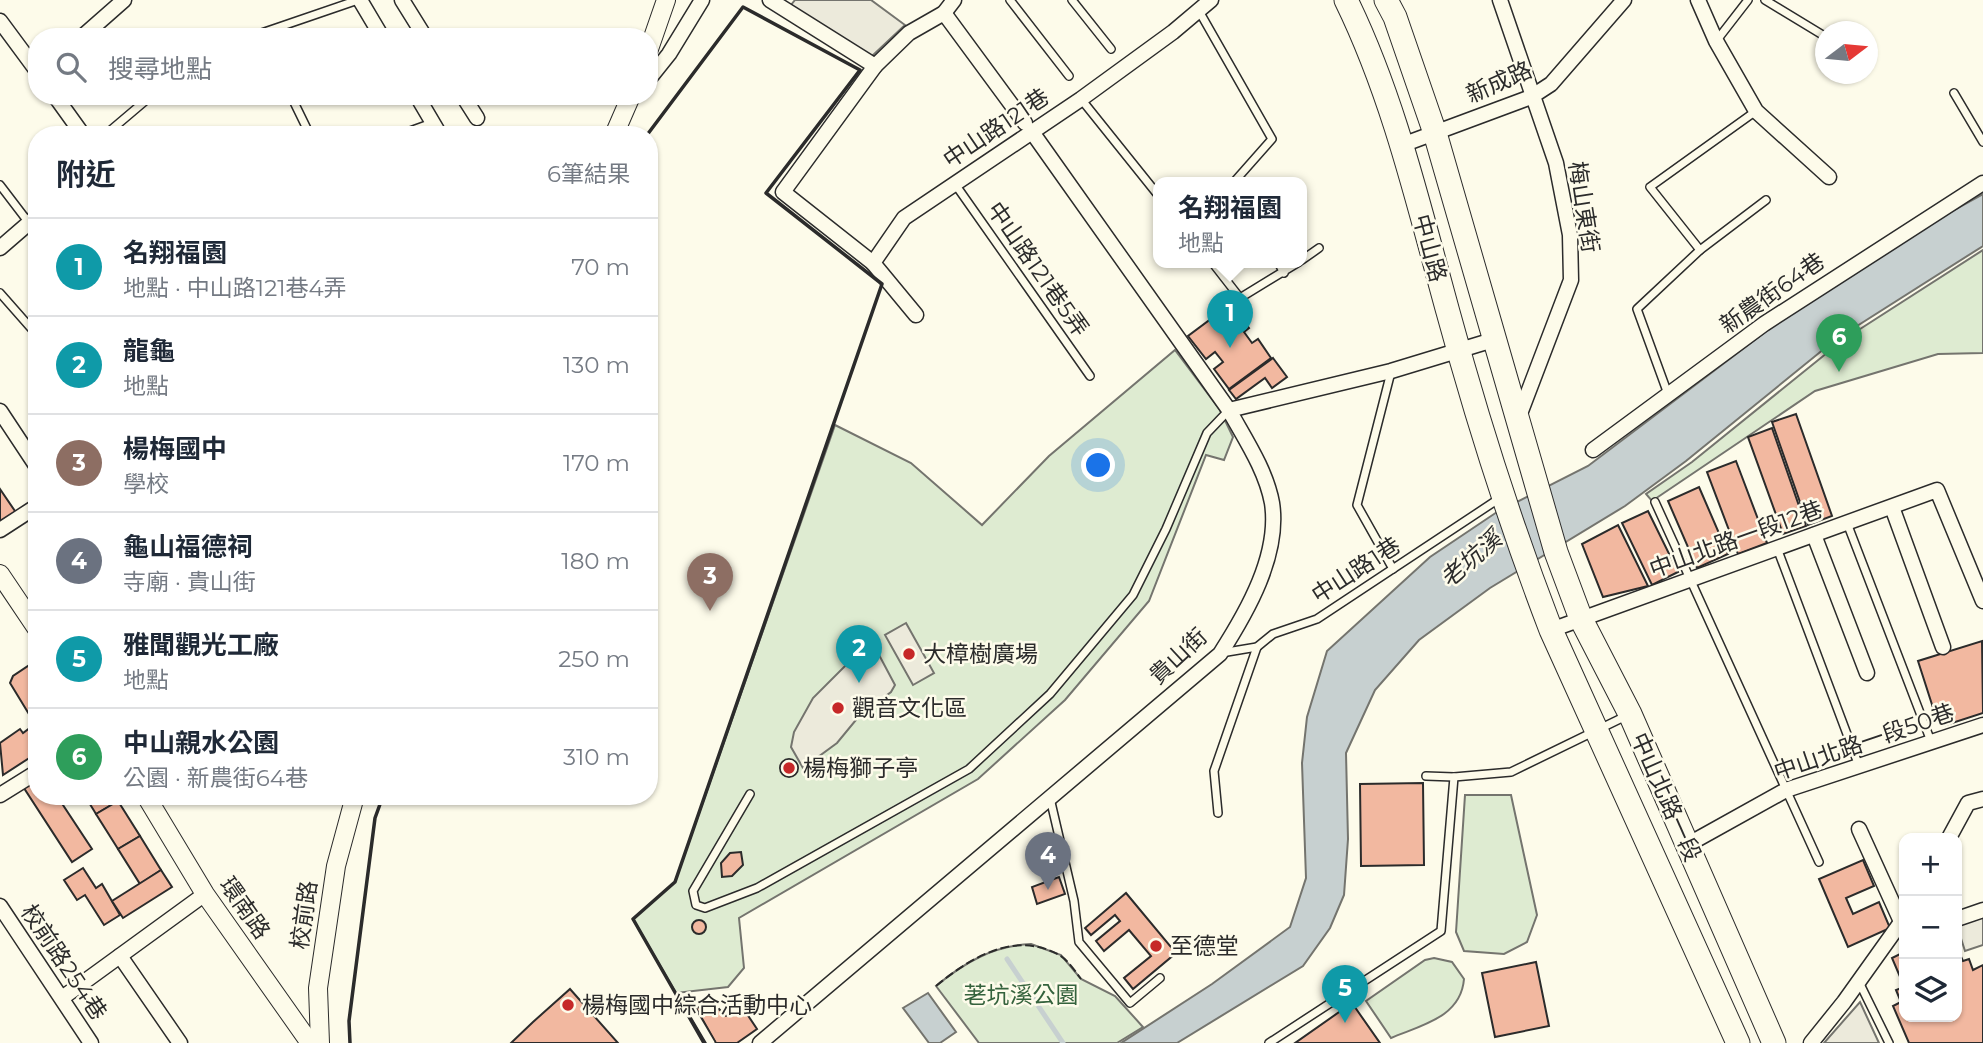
<!DOCTYPE html>
<html lang="zh-TW">
<meta charset="utf-8">
<style>
body{margin:0;font-family:Montserrat,"Noto Sans TC",sans-serif;background:#f6f6f7;color:#1f2937}
.controls{position:absolute;right:21px;bottom:21px;display:grid;overflow:hidden;border-radius:14px;box-shadow:0 2px 5px #0004}
.controls button{width:63px;height:63px;display:grid;place-items:center;padding:0;border:0;border-bottom:2px solid #e0e1e3;background:#fff;color:#1f2937;font:35px sans-serif}
.compass{position:absolute;left:1815px;top:21px;width:63px;height:63px;border-radius:50%;background:#fff;box-shadow:0 2px 5px #0004;rotate:74deg}
.you{position:absolute;left:1099px;top:466px;width:24px;height:24px;margin:-18px;border:5px solid #fff;border-radius:50%;background:#1a73e8;box-shadow:0 0 0 10px #1a73e833}
.badge{display:grid;place-items:center;width:46px;height:46px;border-radius:50%;background:#c62828;color:#fff;font-size:23px;font-weight:700}
.pin{position:absolute;translate:-50% -58px;filter:drop-shadow(0 2px 4px #0008)}
.pin::after{content:'';position:absolute;top:37px;width:24px;height:21px;background:inherit;clip-path:polygon(0 0,100% 0,50% 100%)}
.popup{position:absolute;left:1153px;top:177px;width:154px;height:91px;box-sizing:border-box;display:grid;place-content:center;border-radius:14px;background:#fff;filter:drop-shadow(0 2px 5px #0005);font-size:23px;white-space:nowrap;color:#747a83}
.popup b{font-size:26px;color:#1f2937}
.popup::after{content:'';position:absolute;left:50%;top:100%;margin-left:-14px;border:14px solid transparent;border-top-color:#fff}
.list{margin:0;padding:0;list-style:none}
h2{display:flex;justify-content:space-between;align-items:center;height:91px;margin:0;padding:0 28px;font-size:30px}
h2 small{font-size:23px;font-weight:400;color:#747a83}
.list li{display:grid;grid-template-columns:46px 1fr auto;gap:21px;align-items:center;box-sizing:border-box;height:98px;padding:0 28px;border-top:2px solid #e0e1e3}
.list b{display:block;font-size:26px;white-space:nowrap}
.list p{margin:0;font-size:23px;white-space:nowrap;color:#747a83}
.list em{font-size:23px;font-style:normal;color:#747a83}
.icon{flex:none;width:38px;height:38px;fill:none;stroke:currentColor;stroke-width:2;stroke-linecap:round;stroke-linejoin:round}
.map{position:relative;flex:none;width:1983px;height:1043px;overflow:hidden}
.search{position:absolute;background:#fff;box-shadow:0 2px 5px #0004;left:28px;top:28px;width:630px;height:77px;display:flex;align-items:center;gap:18px;box-sizing:border-box;padding:0 24px;border-radius:28px;color:#747a83;font-size:26px}
.panel{position:absolute;background:#fff;box-shadow:0 2px 5px #0004;left:28px;top:126px;width:630px;height:679px;border-radius:28px}
.map>svg:first-child{display:block}
.green{fill:#deebd1;stroke:#74746e;stroke-width:2}
.parking{fill:#eceadb;stroke:#74746e;stroke-width:2}
.water{fill:#c7d0d0;stroke:#74746e;stroke-width:2}
.lines{fill:none;stroke-linecap:round;stroke-linejoin:round}
.stream{stroke:#c7d0d0;stroke-width:5}
.building{fill:#f2b8a0;stroke:#2b2b2b;stroke-width:2}
.service-casing{stroke:#2b2b2b;stroke-width:10}
.minor-casing{stroke:#2b2b2b;stroke-width:17}
.tertiary-casing{stroke:#2b2b2b;stroke-width:20}
.primary-casing{stroke:#2b2b2b;stroke-width:25}
.service{stroke:#fdfbea;stroke-width:7}
.minor{stroke:#fdfbea;stroke-width:14}
.tertiary{stroke:#fdfbea;stroke-width:18}
.primary{stroke:#fdfbea;stroke-width:23}
.fence{stroke:#2b2b2b;stroke-width:2;stroke-dasharray:9 3.5;stroke-linecap:butt}
.wall{stroke:#2b2b2b;stroke-width:3.5}
.poi-dot{fill:#c62828;stroke:#fdfbea;stroke-width:2.5}
.labels{text-anchor:middle;stroke-width:5;stroke-linejoin:round;paint-order:stroke}
.street-label{font-size:23px;fill:#2b2b2b;stroke:#fdfbea}
.poi-label{font-size:23px;fill:#2b2b2b;stroke:#fdfbea;text-anchor:start}
.park-label{font-size:23px;fill:#34623c;stroke:#fdfbea}
.water-label{font-size:24px;font-style:italic;fill:#2b2b2b;stroke:#fdfbea}
</style>
<div class="map">
<svg width="1983" height="1043" viewBox="0 0 1983 1043">
<rect width="100%" height="100%" fill="#fdfbea"/>
<g class="green">
<path d="M1983,250V353L1938,354L1815,391L1652,501L1646,494L1692,462L1843,340Z"/>
<path d="M1175,350L1220,410L1233,437L1224,460L1206,455L1149,601L1065,700L978,779L739,918L744,968L728,987L676,993L633,919L675,882L835,425L911,463L982,525L1049,456Z"/>
<path d="M1465,795H1511L1537,915L1527,942L1504,954L1464,951L1456,932Z"/>
<path d="M1031,944L1061,955L1081,979L1115,996L1143,1027L1117,1043H979L936,986C965,962 993,946 1031,944Z"/>
<path d="M1434,958L1452,962L1464,979C1461,1017 1422,1025 1391,1038L1366,1001L1425,960Z"/>
</g>
<g class="parking">
<path d="M795,0H871L905,25L871,57L791,5Z"/>
<path d="M906,623L934,673L913,685L885,635Z"/>
<path d="M878,653L895,685L891,692L860,715L837,743L803,768L791,747L794,732L813,698L849,662L860,655Z"/>
<path d="M1983,917V945L1965,951L1957,926Z"/>
<path d="M1860,1002L1879,1043H1824Z"/>
</g>
<g class="water">
<path d="M1983,194V246L1835,340L1686,461L1625,506L1490,588L1419,640L1375,690L1346,753L1348,839L1344,895L1330,928L1303,966L1177,1043H1121L1212,984L1290,927L1306,878L1302,763L1307,717L1327,651L1430,557L1497,512L1588,466L1776,324L1913,233Z"/>
<path d="M928,993L956,1032L940,1043H929L903,1008Z"/>
</g>
<g class="lines">
<path class="stream" d="M1007,959L1063,1043"/>
</g>
<g class="building">
<path d="M1231,304L1249,328L1244,332L1252,343L1258,339L1271,358L1229,389L1214,369L1223,362L1215,352L1206,359L1188,336Z"/>
<path d="M1273,358L1287,377L1272,388L1265,378L1236,399L1229,390Z"/>
<path d="M1796,414L1832,516L1808,525L1772,422Z"/>
<path d="M1772,428L1806,526L1783,534L1748,437Z"/>
<path d="M1736,461L1767,543L1738,554L1707,472Z"/>
<path d="M1699,487L1728,554L1697,568L1668,501Z"/>
<path d="M0,489L17,514L0,525Z"/>
<path d="M1648,511L1678,572L1652,585L1622,523Z"/>
<path d="M1618,525L1648,586L1603,597L1582,544Z"/>
<path d="M1982,641L1983,713L1946,725L1943,715L1936,717L1918,661Z"/>
<path d="M31,664L37,673V753L3,775L0,743L20,729L23,733L35,724L10,683L13,676Z"/>
<circle cx="789" cy="768" r="9"/>
<path d="M37,776V796H57L92,849L72,862L22,785Z"/>
<path d="M1423,783L1424,865L1361,866L1360,784Z"/>
<path d="M85,796H115L118,801L96,814Z"/>
<path d="M118,801L140,836L118,849L96,814Z"/>
<path d="M140,836L161,870L140,884L118,849Z"/>
<path d="M741,852L743,865L732,876L722,877L721,863L730,853Z"/>
<path d="M1863,860L1874,886L1846,898L1853,914L1879,902L1890,928L1848,947L1819,879Z"/>
<path d="M83,868L96,888L102,884L120,915L104,925L85,895L77,900L64,880Z"/>
<path d="M161,870L172,887L123,918L112,901Z"/>
<path d="M1059,877L1065,894L1037,904L1032,887Z"/>
<path d="M1126,893L1176,953L1133,989L1124,978L1151,956L1129,930L1104,951L1096,941L1120,921L1115,915L1091,935L1085,928Z"/>
<circle cx="699" cy="927" r="7"/>
<path d="M1957,948L1963,961L1969,959L1973,970L1983,965V1043H1909L1893,1006L1901,1002L1896,990L1904,987V1017H1957Z"/>
<path d="M1904,952V986L1892,958Z"/>
<path d="M1536,962L1549,1026L1495,1037L1482,973Z"/>
<path d="M570,989L618,1043H511L533,1022Z"/>
<path d="M1352,1003L1380,1043H1295Z"/>
<path d="M709,1005L714,1011L719,1009L726,1016L745,1011L757,1029L737,1043H716L696,1008Z"/>
</g>
<g class="lines">
<defs>
<g id="service">
<path d="M1010,0L1069,76"/>
<path d="M1072,0L1111,49"/>
<path d="M1765,0L1826,37"/>
<path d="M1199,11L1272,139L1234,182"/>
<path d="M250,37L358,0"/>
<path d="M1717,40L1748,0"/>
<path d="M1954,93L1983,142"/>
<path d="M291,96L310,135"/>
<path d="M1081,99L1158,195"/>
<path d="M105,135L151,96"/>
<path d="M399,135L432,123"/>
<path d="M955,184L1090,376"/>
<path d="M0,185L29,223"/>
<path d="M1700,250L1650,187L1756,111"/>
<path d="M1302,260L1319,248"/>
<path d="M1212,262L1240,298L1299,262"/>
<path d="M1278,262L1284,273"/>
<path d="M0,293L37,335"/>
<path d="M1391,372L1357,505L1393,569"/>
<path d="M1668,394L1637,309L1700,250L1766,200"/>
<path d="M1655,502L1819,862"/>
<path d="M1847,523L1932,744"/>
<path d="M1777,548L1859,766"/>
<path d="M1221,653L1257,647L1273,634L1317,619L1500,498"/>
<path d="M1426,776L1454,777"/>
<path d="M750,794L693,891L696,905L705,908L757,888L969,769L1050,694L1133,595L1166,529L1207,433L1229,410"/>
<path d="M1050,798L1074,901L1079,942L1130,1003L1160,978"/>
<path d="M1218,813L1214,771L1257,647"/>
<path d="M1859,982L1889,1043"/>
<path d="M691,1009L711,1043"/>
<path d="M1269,1043L1441,931L1454,777L1511,772L1626,716"/>
</g>
<g id="minor">
<path d="M360,0L382,37"/>
<path d="M402,0L425,37"/>
<path d="M770,0L875,66L909,33L944,13L954,0"/>
<path d="M1500,0L1556,163L1570,235L1571,280L1518,419"/>
<path d="M1698,0L1716,41L1756,111L1829,177"/>
<path d="M944,13L1025,123"/>
<path d="M0,21L37,71"/>
<path d="M82,37L124,0"/>
<path d="M649,79L669,54L702,0"/>
<path d="M55,96L83,135"/>
<path d="M417,96L440,135"/>
<path d="M463,96L477,118"/>
<path d="M1032,132L1229,410"/>
<path d="M1402,145L1531,97L1551,84L1624,0"/>
<path d="M0,248L37,216"/>
<path d="M873,263L783,192L875,66"/>
<path d="M916,315L873,263L904,218L1081,99L1173,32L1211,0"/>
<path d="M0,411L37,467"/>
<path d="M1593,450L1764,324L1983,183"/>
<path d="M1892,507L1943,647"/>
<path d="M0,530L37,506"/>
<path d="M1814,535L1867,673"/>
<path d="M1551,630L1937,490L1983,601"/>
<path d="M0,795L37,772"/>
<path d="M1859,829L1904,928"/>
<path d="M1949,838L1968,803L1983,799"/>
<path d="M1687,845L1786,790L1983,725"/>
<path d="M0,906L91,1043"/>
<path d="M1957,919L1983,910"/>
<path d="M120,956L180,1043"/>
<path d="M62,998L205,894"/>
<path d="M760,1043L1220,654C1247,612 1280,555 1272,503C1266,470 1245,439 1229,410L1391,371L1493,340"/>
<path d="M1811,1043L1844,1002L1904,918"/>
</g>
<g id="tertiary">
<path d="M649,49L666,0"/>
<path d="M614,135L631,96"/>
<path d="M0,574L37,629"/>
<path d="M146,796L205,894L310,1043"/>
<path d="M320,1043L318,988L336,866L355,796"/>
</g>
<g id="primary">
<path d="M1346,0C1394,98 1419,207 1448,312C1477,419 1511,526 1551,630L1738,1043"/>
<path d="M1386,0L1395,17L1435,133L1556,552L1581,619L1630,714L1774,1043"/>
</g>
</defs>
<use href="#service" class="service-casing"/>
<use href="#minor" class="minor-casing"/>
<use href="#tertiary" class="tertiary-casing"/>
<use href="#primary" class="primary-casing"/>
<use href="#service" class="service"/>
<use href="#minor" class="minor"/>
<use href="#tertiary" class="tertiary"/>
<use href="#primary" class="primary"/>
<path class="fence" d="M936,986C970,958 1015,930 1059,955C1067,959 1075,971 1081,979"/>
<g class="wall">
<path d="M647,135L743,7L860,70L766,193L882,284L675,882L633,919L704,1043"/>
<path d="M350,1043L349,1021L375,818L383,796"/>
</g>
</g>
<g class="poi-dot">
<circle cx="909" cy="654" r="7"/>
<circle cx="838" cy="708" r="7"/>
<circle cx="789" cy="768" r="7"/>
<circle cx="1156" cy="946" r="7"/>
<circle cx="568" cy="1005" r="7"/>
</g>
<g class="labels">
<g class="street-label">
<text transform="translate(1499 82) rotate(-24)" y="8">新成路</text>
<text transform="translate(996 128) rotate(-34)" y="8">中山路121巷</text>
<text transform="translate(1584 207) rotate(81)" y="8">梅山東街</text>
<text transform="translate(1430 248) rotate(75)" y="8">中山路</text>
<text transform="translate(1038 269) rotate(55)" y="8">中山路121巷5弄</text>
<text transform="translate(1772 293) rotate(-35)" y="8">新農街64巷</text>
<text transform="translate(1736 539) rotate(-20)" y="8">中山北路一段12巷</text>
<text transform="translate(1356 570) rotate(-33)" y="8">中山路1巷</text>
<text transform="translate(1178 656) rotate(-43)" y="8">貴山街</text>
<text transform="translate(1864 742) rotate(-19)" y="8">中山北路一段50巷</text>
<text transform="translate(1666 797) rotate(66)" y="8">中山北路一段</text>
<text transform="translate(245 908) rotate(55)" y="8">環南路</text>
<text transform="translate(304 915) rotate(-82)" y="8">校前路</text>
<text transform="translate(64 962) rotate(56)" y="8">校前路254巷</text>
</g>
<g class="poi-label">
<text x="923" y="662">大樟樹廣場</text>
<text x="852" y="716">觀音文化區</text>
<text x="803" y="776">楊梅獅子亭</text>
<text x="1170" y="954">至德堂</text>
<text x="582" y="1013">楊梅國中綜合活動中心</text>
</g>
<g class="park-label">
<text x="1021" y="1003">荖坑溪公園</text>
</g>
<g class="water-label">
<text transform="translate(1471 559) rotate(-41)" y="8">老坑溪</text>
</g>
</g>
</svg>
<div class="controls">
<button>+</button>
<button>−</button>
<button><svg class="icon" aria-label="layers" viewBox="0 0 24 24"><path d="M12 4l9 5-9 5-9-5zM3 14l9 5 9-5"/></svg></button>
</div>
<svg class="compass" viewBox="-18 -18 36 36"><path d="M0-13l5 13h-10z" fill="#e53935"/><path d="M0 13l5-13h-10z" fill="#747a83"/></svg>
<div class="you"></div>
<div class="pin badge" style="left:1230px;top:348px;background:#0f9aa8">1</div>
<div class="popup"><b>名翔福園</b>地點</div>
<div class="pin badge" style="left:859px;top:683px;background:#0f9aa8">2</div>
<div class="pin badge" style="left:710px;top:611px;background:#8d6e63">3</div>
<div class="pin badge" style="left:1048px;top:890px;background:#6b7280">4</div>
<div class="pin badge" style="left:1345px;top:1023px;background:#0f9aa8">5</div>
<div class="pin badge" style="left:1839px;top:372px;background:#2e9e5b">6</div>
<div class="search"><svg class="icon" aria-label="search" viewBox="0 0 24 24"><circle cx="10" cy="10" r="6"/><path d="M15 15l6 6"/></svg>搜尋地點</div>
<section class="panel">
<h2>附近<small>6筆結果</small></h2>
<ul class="list">
<li><span class="badge" style="background:#0f9aa8">1</span><div><b>名翔福園</b><p>地點 · 中山路121巷4弄</p></div><em>70 m</em></li>
<li><span class="badge" style="background:#0f9aa8">2</span><div><b>龍龜</b><p>地點</p></div><em>130 m</em></li>
<li><span class="badge" style="background:#8d6e63">3</span><div><b>楊梅國中</b><p>學校</p></div><em>170 m</em></li>
<li><span class="badge" style="background:#6b7280">4</span><div><b>龜山福德祠</b><p>寺廟 · 貴山街</p></div><em>180 m</em></li>
<li><span class="badge" style="background:#0f9aa8">5</span><div><b>雅聞觀光工廠</b><p>地點</p></div><em>250 m</em></li>
<li><span class="badge" style="background:#2e9e5b">6</span><div><b>中山親水公園</b><p>公園 · 新農街64巷</p></div><em>310 m</em></li>
</ul>
</section>
</div>
